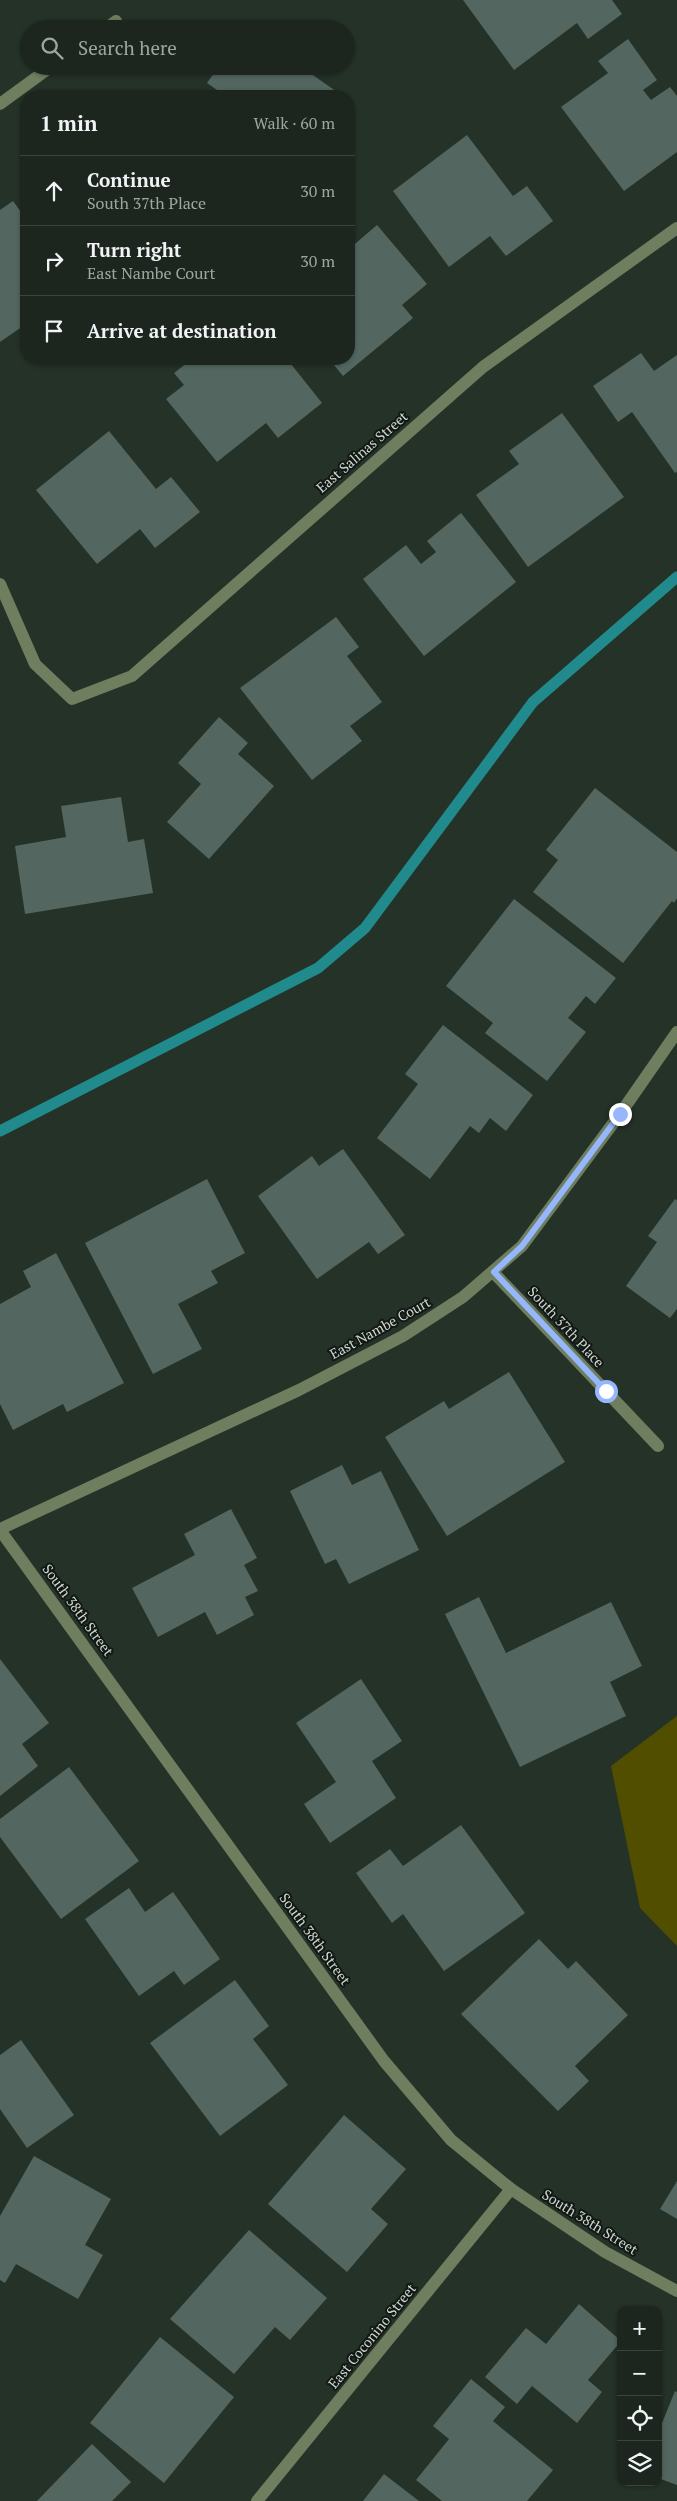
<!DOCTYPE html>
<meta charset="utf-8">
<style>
body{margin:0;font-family:"PT Serif",serif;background:#29322b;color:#f1f3f6}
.controls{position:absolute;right:15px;bottom:15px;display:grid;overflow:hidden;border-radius:10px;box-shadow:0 1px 4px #0004}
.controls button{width:45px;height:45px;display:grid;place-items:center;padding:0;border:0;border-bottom:1px solid #3a433c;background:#1c261e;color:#f1f3f6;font:25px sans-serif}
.stop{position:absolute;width:15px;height:15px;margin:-11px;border:4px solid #96b6fd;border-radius:50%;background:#fff}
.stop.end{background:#96b6fd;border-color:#fff;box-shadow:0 1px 5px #0008}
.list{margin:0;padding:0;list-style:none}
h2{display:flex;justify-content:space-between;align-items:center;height:65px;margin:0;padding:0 20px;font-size:21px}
h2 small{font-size:16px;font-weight:400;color:#a0a5a4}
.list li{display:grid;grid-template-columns:32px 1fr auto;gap:15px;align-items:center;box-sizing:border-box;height:70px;padding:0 20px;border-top:1px solid #3a433c}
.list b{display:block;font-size:19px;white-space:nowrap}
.list p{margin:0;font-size:16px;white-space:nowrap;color:#a0a5a4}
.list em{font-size:16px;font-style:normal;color:#a0a5a4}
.icon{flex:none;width:28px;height:28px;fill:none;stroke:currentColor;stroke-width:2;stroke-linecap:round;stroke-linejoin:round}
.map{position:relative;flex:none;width:677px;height:2501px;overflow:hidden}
.search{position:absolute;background:#1c261e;box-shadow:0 1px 4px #0004;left:20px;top:20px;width:335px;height:55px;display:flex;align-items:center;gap:12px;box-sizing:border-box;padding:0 18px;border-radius:28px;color:#a0a5a4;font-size:19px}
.panel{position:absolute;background:#1c261e;box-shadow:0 1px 4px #0004;left:20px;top:90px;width:335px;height:275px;border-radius:20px}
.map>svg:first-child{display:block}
.green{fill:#514e00}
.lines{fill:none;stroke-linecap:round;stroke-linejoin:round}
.stream{stroke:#218a8c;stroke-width:11}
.building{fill:#536660}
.minor{stroke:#6e7e5f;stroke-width:12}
.route{stroke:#96b6fd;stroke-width:6}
.labels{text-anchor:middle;stroke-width:4;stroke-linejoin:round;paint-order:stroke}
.street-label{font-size:14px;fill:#cfd7d0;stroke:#121814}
</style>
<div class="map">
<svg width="677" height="2501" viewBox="0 0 677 2501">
<rect width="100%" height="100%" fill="#253228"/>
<path class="green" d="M677,1716V1946L640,1908L611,1766Z"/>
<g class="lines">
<path class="stream" d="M0,1131L318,968L365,928L533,702L677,577"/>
</g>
<g class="building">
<path d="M463,0H612L622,14L588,39L577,23L514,70Z"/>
<path d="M628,39L657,80L643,90L651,100L670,87L677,96V152L624,191L561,107L608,73L598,61Z"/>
<path d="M219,66H300L340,94L339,96H213L217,90L207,83Z"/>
<path d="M467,135L513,196L527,186L553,221L506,256L490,236L449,267L393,191Z"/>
<path d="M13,201L26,219V248L23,250L26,256V324L0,342V210Z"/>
<path d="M377,225L427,284L402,305L413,318L343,376L329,359H349V249Z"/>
<path d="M641,353L654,371L677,355V472L675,473L632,412L618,422L593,386Z"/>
<path d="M192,359H287L322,403L278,438L266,423L217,462L166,399L184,385L174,373Z"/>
<path d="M562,413L624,497L528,567L476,495L519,464L509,451Z"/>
<path d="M109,431L156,489L171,477L200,512L155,548L140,529L97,564L36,490Z"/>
<path d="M461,513L516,582L424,656L363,579L406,545L421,564L436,552L427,541Z"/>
<path d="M336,617L359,647L347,656L382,702L350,726L362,741L312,780L240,688Z"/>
<path d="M219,717L248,743L238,754L274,786L209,859L167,822L201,784L178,763Z"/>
<path d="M595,788L677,852V898L674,903L672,901L623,963L533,892L558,860L546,850Z"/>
<path d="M121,797L128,842L144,839L153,893L25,914L15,846L66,837L61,806Z"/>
<path d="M514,899L616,978L595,1004L586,996L568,1018L586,1032L547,1081L485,1033L493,1023L446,986Z"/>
<path d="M443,1025L533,1095L506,1131L490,1118L479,1133L470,1126L430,1179L377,1138L418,1084L405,1074Z"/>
<path d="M343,1149L405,1235L378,1254L369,1242L317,1279L258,1196L312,1156L319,1166Z"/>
<path d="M207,1179L245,1253L211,1271L218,1283L178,1304L202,1349L153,1374L85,1243Z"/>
<path d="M675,1199L677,1200V1309L670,1318L626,1286L657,1242L648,1236Z"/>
<path d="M56,1253L124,1383L67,1412L63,1404L13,1430L0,1404V1304L31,1287L23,1271Z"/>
<path d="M509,1372L565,1462L447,1536L385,1437L444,1401L449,1409Z"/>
<path d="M342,1465L352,1485L381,1471L419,1550L349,1584L336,1559L325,1564L290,1491Z"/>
<path d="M231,1509L257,1558L244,1565L258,1591L245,1597L254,1615L217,1635L205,1612L158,1637L132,1588L195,1555L184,1534Z"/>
<path d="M479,1597L506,1653L611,1602L642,1666L610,1682L626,1716L520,1767L445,1614Z"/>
<path d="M0,1659L49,1723L22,1744L38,1766L0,1796Z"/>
<path d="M361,1679L402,1741L372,1761L396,1798L330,1843L304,1804L336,1782L296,1723Z"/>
<path d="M69,1767L139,1861L61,1919L0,1837V1819Z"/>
<path d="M461,1825L525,1913L444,1971L403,1914L392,1923L356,1873L390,1849L403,1866Z"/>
<path d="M129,1888L145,1912L173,1892L220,1959L184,1985L174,1971L139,1996L85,1919Z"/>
<path d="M539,1939L568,1969L576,1961L628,2015L575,2066L589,2081L558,2111L461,2014Z"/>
<path d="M235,1980L269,2026L253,2039L288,2085L220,2136L150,2043Z"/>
<path d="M21,2040L74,2115L27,2148L0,2109V2055Z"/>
<path d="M344,2115L406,2169L371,2209L388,2224L347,2272L268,2204Z"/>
<path d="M34,2156L111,2199L85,2245L103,2255L78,2299L16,2264L5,2283L0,2280V2216Z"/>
<path d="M677,2181V2219L660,2209Z"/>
<path d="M249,2230L327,2298L290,2340L275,2327L234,2374L170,2319Z"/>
<path d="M579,2304L621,2341L588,2380L602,2392L577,2423L532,2386L517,2404L485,2377L526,2328L546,2344Z"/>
<path d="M160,2337L234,2397L164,2483L90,2423Z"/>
<path d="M471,2379L505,2407L493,2421L553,2470L527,2501H442L416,2480L449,2439L433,2426Z"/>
<path d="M675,2391L677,2392V2485L658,2478V2433Z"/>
<path d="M92,2444L131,2482L112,2501H37Z"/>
<path d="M384,2474L419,2501H363Z"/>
</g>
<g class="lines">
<g class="minor">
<path d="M105,29L116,21"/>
<path d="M0,104L52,66"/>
<path d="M0,584L35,664L72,699L132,676L483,367L677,228"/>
<path d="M494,1273L658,1446"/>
<path d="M0,1529L299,1390L403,1336L463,1297L522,1246L620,1114L677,1032"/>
<path d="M0,1530L384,2061L451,2140L511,2189L605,2252L677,2291"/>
<path d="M257,2501L511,2189"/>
</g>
</g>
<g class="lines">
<path class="route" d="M606,1391L494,1272L522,1246L620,1114"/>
</g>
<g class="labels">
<g class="street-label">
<text transform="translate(362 452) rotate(-41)" y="5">East Salinas Street</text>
<text transform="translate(566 1327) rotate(47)" y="5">South 37th Place</text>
<text transform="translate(380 1328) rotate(-29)" y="5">East Nambe Court</text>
<text transform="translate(78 1610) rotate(54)" y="5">South 38th Street</text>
<text transform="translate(315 1939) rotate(54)" y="5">South 38th Street</text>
<text transform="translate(590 2222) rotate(32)" y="5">South 38th Street</text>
<text transform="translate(372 2336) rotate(-51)" y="5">East Coconino Street</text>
</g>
</g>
</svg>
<div class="controls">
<button>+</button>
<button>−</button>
<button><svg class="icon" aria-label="locate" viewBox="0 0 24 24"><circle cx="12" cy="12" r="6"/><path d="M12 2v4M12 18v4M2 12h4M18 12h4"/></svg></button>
<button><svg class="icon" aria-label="layers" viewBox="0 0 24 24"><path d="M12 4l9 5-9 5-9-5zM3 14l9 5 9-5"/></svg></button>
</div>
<div class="stop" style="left:606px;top:1391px"></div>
<div class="stop end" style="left:620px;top:1114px"></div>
<div class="search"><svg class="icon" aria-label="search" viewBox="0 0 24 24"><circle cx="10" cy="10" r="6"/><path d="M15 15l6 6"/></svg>Search here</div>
<section class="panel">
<h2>1 min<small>Walk · 60 m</small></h2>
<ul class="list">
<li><svg class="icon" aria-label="ahead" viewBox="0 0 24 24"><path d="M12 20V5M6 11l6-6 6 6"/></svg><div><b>Continue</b><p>South 37th Place</p></div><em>30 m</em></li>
<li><svg class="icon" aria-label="right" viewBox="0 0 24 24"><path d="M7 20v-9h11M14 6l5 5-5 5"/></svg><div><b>Turn right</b><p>East Nambe Court</p></div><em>30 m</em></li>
<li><svg class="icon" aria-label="arrive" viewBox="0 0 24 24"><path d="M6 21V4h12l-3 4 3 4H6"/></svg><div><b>Arrive at destination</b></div></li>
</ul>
</section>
</div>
